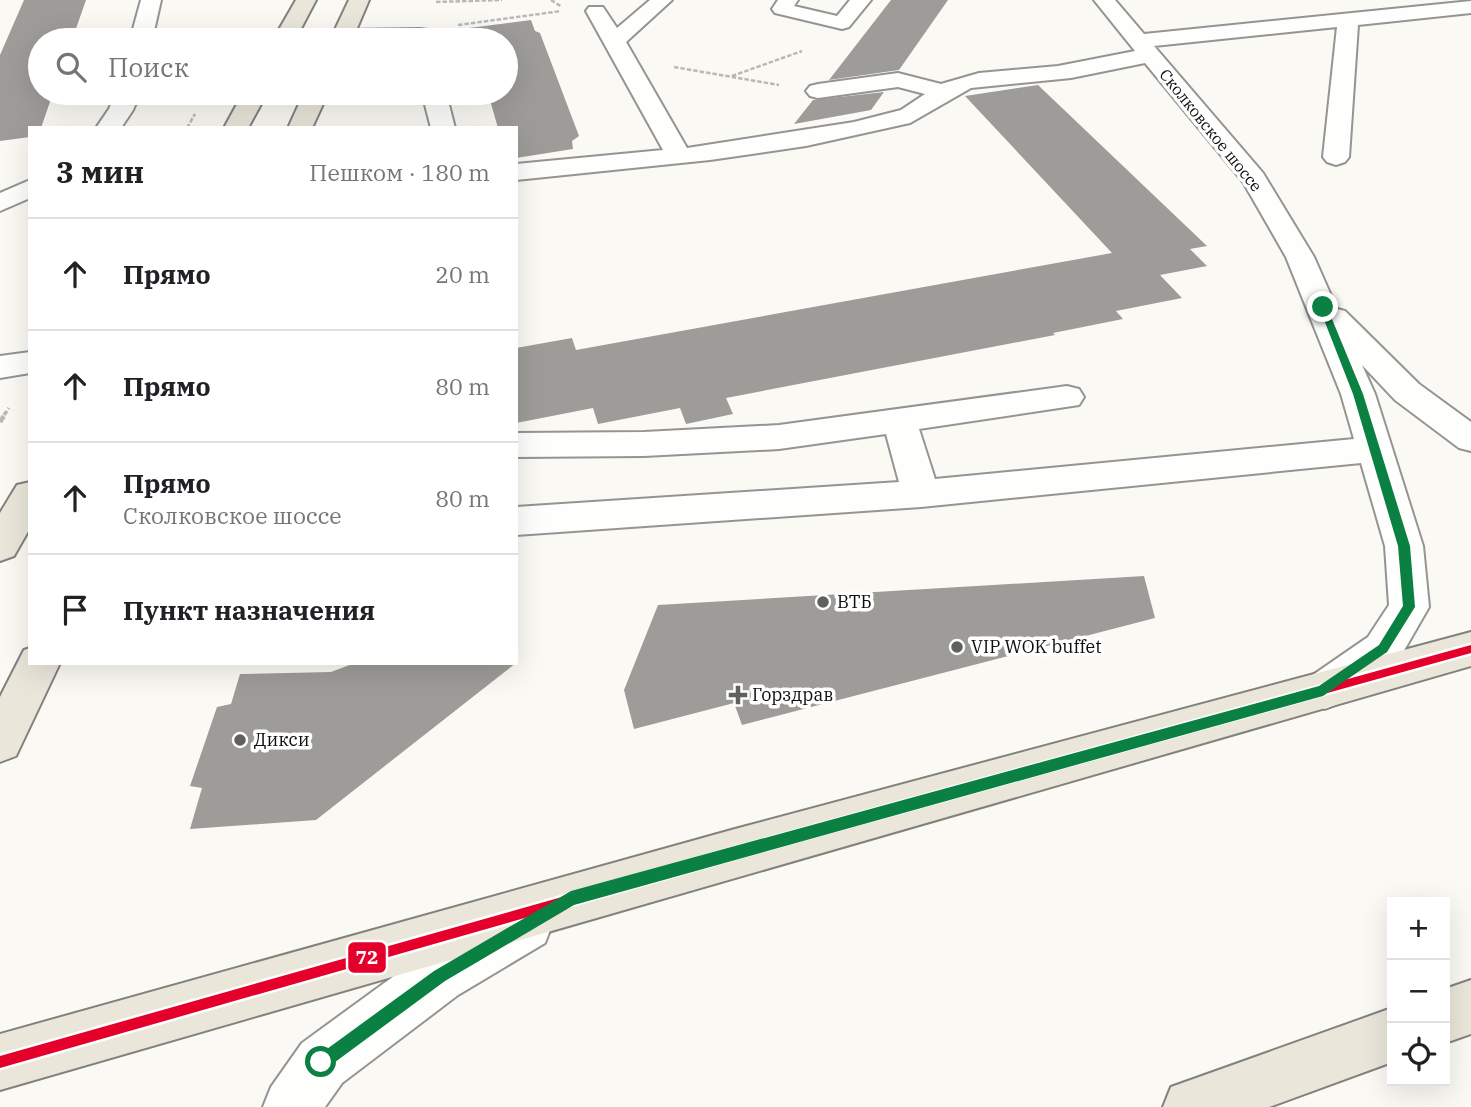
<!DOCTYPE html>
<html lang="ru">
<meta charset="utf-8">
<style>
body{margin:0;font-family:"IBM Plex Serif",serif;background:#f2f2f2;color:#202124}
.controls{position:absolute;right:21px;bottom:21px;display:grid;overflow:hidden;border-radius:0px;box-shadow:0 7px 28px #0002}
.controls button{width:63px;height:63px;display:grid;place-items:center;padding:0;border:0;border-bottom:2px solid #e0e0e0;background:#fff;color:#202124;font:35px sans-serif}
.stop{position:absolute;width:21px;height:21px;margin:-16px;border:5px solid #0b8043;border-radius:50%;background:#fff}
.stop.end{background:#0b8043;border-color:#fff;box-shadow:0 2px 7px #0008}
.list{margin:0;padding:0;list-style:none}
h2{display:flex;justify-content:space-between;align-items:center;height:91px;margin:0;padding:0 28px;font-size:30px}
h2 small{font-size:23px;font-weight:400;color:#757577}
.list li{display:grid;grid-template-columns:46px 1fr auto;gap:21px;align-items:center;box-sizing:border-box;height:112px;padding:0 28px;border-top:2px solid #e0e0e0}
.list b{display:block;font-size:26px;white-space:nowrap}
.list p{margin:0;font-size:23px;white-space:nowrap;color:#757577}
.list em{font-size:23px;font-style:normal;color:#757577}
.icon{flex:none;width:38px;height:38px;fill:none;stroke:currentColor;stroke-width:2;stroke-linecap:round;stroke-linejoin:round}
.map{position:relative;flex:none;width:1471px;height:1107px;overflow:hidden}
.search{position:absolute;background:#fff;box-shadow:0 7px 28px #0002;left:28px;top:28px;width:490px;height:77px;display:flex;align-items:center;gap:18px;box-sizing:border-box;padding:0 24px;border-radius:38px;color:#757577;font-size:26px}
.panel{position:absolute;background:#fff;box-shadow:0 7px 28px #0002;left:28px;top:126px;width:490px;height:539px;border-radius:0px}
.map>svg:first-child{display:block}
.building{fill:#9e9c99}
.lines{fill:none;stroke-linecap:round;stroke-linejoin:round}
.minor-casing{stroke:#949492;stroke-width:4}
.major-casing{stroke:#82817f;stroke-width:4}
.path-far2{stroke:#b8b8b7;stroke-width:2.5;stroke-dasharray:4.5 2;stroke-linecap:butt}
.path-far1{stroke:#b8b8b7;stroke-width:3.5;stroke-dasharray:5 2.5;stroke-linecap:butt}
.path{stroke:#b8b8b7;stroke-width:4.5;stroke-dasharray:7 3.5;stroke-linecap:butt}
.minor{fill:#fefefd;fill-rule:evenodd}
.major{fill:#eae6da;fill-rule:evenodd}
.bus-1-casing{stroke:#fff;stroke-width:5}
.bus-1{fill:#e4002b;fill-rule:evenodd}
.route{fill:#0b8043}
.poi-dot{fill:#61605e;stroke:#fff;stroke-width:2.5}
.labels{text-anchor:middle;stroke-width:7;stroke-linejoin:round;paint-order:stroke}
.far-street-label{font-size:16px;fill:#0e0e0e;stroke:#fff}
.poi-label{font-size:18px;fill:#0e0e0e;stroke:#fff;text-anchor:start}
.line-badge{stroke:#fff;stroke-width:2.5}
.badge-label{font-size:19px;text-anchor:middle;font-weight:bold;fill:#fff}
</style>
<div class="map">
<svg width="1471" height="1107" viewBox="0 0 1471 1107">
<rect width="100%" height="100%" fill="#faf9f4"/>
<g class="building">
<path d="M24,0H86L72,40H40V93H53L41,128H30V137L0,141V55Z"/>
<path d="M891,0H948L899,70L829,80Z"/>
<path d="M531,20L535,31L540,33L579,136L572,141L573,149L516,158V128H498L488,93H506V40H472L469,28Z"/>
<path d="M1038,85L1207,246L1190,249L1207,266L1160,275L1182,298L1116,311L1123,319L1053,333L1055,335L726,398L733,414L686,424L680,408L598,424L593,408L516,423V348L572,338L576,350L1112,253L965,96Z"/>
<path d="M884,92L871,110L794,124L813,100Z"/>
<path d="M1144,576L1155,618L742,725L734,703L634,729L624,690L658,605Z"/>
<path d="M355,663H516L316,820L190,829L202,788L190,786L217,707L231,704L240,674L331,672Z"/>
</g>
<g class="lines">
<defs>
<g id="minor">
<path d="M141,0H161L152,40H130Z"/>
<path d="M650,0H672L626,42L687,148L854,122L901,110L925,94L898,87L818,98L810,96L806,91L810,86L818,84L898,73L941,84L979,73L1058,66L1135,51L1094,0H1115L1144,34L1471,1V13L1358,25L1349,157L1345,162L1336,165L1327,162L1323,157L1337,27L1154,46L1263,173L1314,257L1337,309L1345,311L1419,384L1471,422V451L1459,448L1395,400L1362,365L1375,394L1423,546L1429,607L1398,661L1340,703L1325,709L1310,703L1304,690L1310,677L1368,637L1389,605L1385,546L1361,463L921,507L516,535V507L899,482L886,434L779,449L644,456L516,457V433L644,432L779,425L1067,386L1079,389L1084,397L1079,405L919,429L935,479L1354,439L1341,394L1286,257L1243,182L1145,63L1071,78L971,88L910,123L806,146L710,160L516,180V164L663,150L586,11L589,7H603L617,28Z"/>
<path d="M778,0H798L794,6L837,16L850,0H871L849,27L842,29L775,13L772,9Z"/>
<path d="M420,29L428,30L433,40H335L332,36L335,31L343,30Z"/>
<path d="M116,93H140L133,110L121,128H96L109,109Z"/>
<path d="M422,93H446L455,128H431Z"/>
<path d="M30,180V198L0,211V193Z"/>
<path d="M30,352V373L0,378V356Z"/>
<path d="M527,900L545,907L552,925L545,943L458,995L342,1083L325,1107H263L271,1087L302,1043L420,957Z"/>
</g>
<g id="major">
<path d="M296,0H316L295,40H273Z"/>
<path d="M349,0H369L352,40H330Z"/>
<path d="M243,93H267L248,128H224Z"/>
<path d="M304,93H328L312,128H288Z"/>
<path d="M30,482V528L14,556L0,561V513L17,485Z"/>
<path d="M1471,632V666L0,1090V1034L735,829Z"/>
<path d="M30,648V663H60L16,756L0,762V697L24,650Z"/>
<path d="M1471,980V1034L1445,1043V989Z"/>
<path d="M1392,1008V1062L1269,1107H1163L1171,1087Z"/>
</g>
</defs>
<use href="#minor" class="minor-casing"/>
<use href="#major" class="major-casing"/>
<g class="path-far2">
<path d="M551,0L562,7"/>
<path d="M436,2L502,0"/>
<path d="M458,25L561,11"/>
<path d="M674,67L779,85"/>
<path d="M732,76L802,51"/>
<path d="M187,128L195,114"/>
</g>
<path class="path-far1" d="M4,415L9,408"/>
<path class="path" d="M0,422L5,414"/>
<use href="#minor" class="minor"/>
<use href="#major" class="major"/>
<defs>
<path id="bus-1" d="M1471,645V653L735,858L0,1068V1056L735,848Z"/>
</defs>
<use href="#bus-1" class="bus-1-casing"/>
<use href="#bus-1" class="bus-1"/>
</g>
<path class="route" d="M1323,304L1327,307L1363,394L1410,546L1415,607L1387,652L1323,696L574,905L445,981L327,1068L321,1071L316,1068L313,1062L316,1057L434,971L571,891L1319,686L1379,645L1403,606L1398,546L1353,394L1319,307Z"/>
<g class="poi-dot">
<circle cx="823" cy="602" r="7"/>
<circle cx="957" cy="647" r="7"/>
<path d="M734.5 684.5h7v7h7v7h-7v7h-7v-7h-7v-7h7z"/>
<circle cx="240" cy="740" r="7"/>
</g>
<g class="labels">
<g class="far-street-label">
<text transform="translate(1211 130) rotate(51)" y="6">Сколковское шоссе</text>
</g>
<g class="poi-label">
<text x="837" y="608">ВТБ</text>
<text x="971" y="653">VIP WOK buffet</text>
<text x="752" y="701">Горздрав</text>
<text x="254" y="746">Дикси</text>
</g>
</g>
<rect class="line-badge" x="347" y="941" width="40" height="33" rx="7" fill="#e4002b"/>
<g class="badge-label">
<text x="367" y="964">72</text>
</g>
</svg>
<div class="controls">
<button>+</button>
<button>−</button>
<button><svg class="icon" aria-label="locate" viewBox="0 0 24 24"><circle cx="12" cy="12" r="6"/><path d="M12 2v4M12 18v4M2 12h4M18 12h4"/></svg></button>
</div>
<div class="stop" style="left:321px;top:1062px"></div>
<div class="stop end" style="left:1323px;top:307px"></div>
<div class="search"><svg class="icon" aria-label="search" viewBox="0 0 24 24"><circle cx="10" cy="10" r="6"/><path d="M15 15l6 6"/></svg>Поиск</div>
<section class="panel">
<h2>3 мин<small>Пешком · 180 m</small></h2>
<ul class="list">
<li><svg class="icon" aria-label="ahead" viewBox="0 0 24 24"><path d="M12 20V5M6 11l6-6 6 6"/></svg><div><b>Прямо</b></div><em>20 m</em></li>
<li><svg class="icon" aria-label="ahead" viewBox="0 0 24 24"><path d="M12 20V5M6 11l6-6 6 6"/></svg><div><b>Прямо</b></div><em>80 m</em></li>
<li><svg class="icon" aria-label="ahead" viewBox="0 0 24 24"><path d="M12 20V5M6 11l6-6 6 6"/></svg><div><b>Прямо</b><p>Сколковское шоссе</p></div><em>80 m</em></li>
<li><svg class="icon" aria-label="arrive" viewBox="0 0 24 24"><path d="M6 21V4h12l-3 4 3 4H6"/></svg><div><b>Пункт назначения</b></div></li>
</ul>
</section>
</div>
